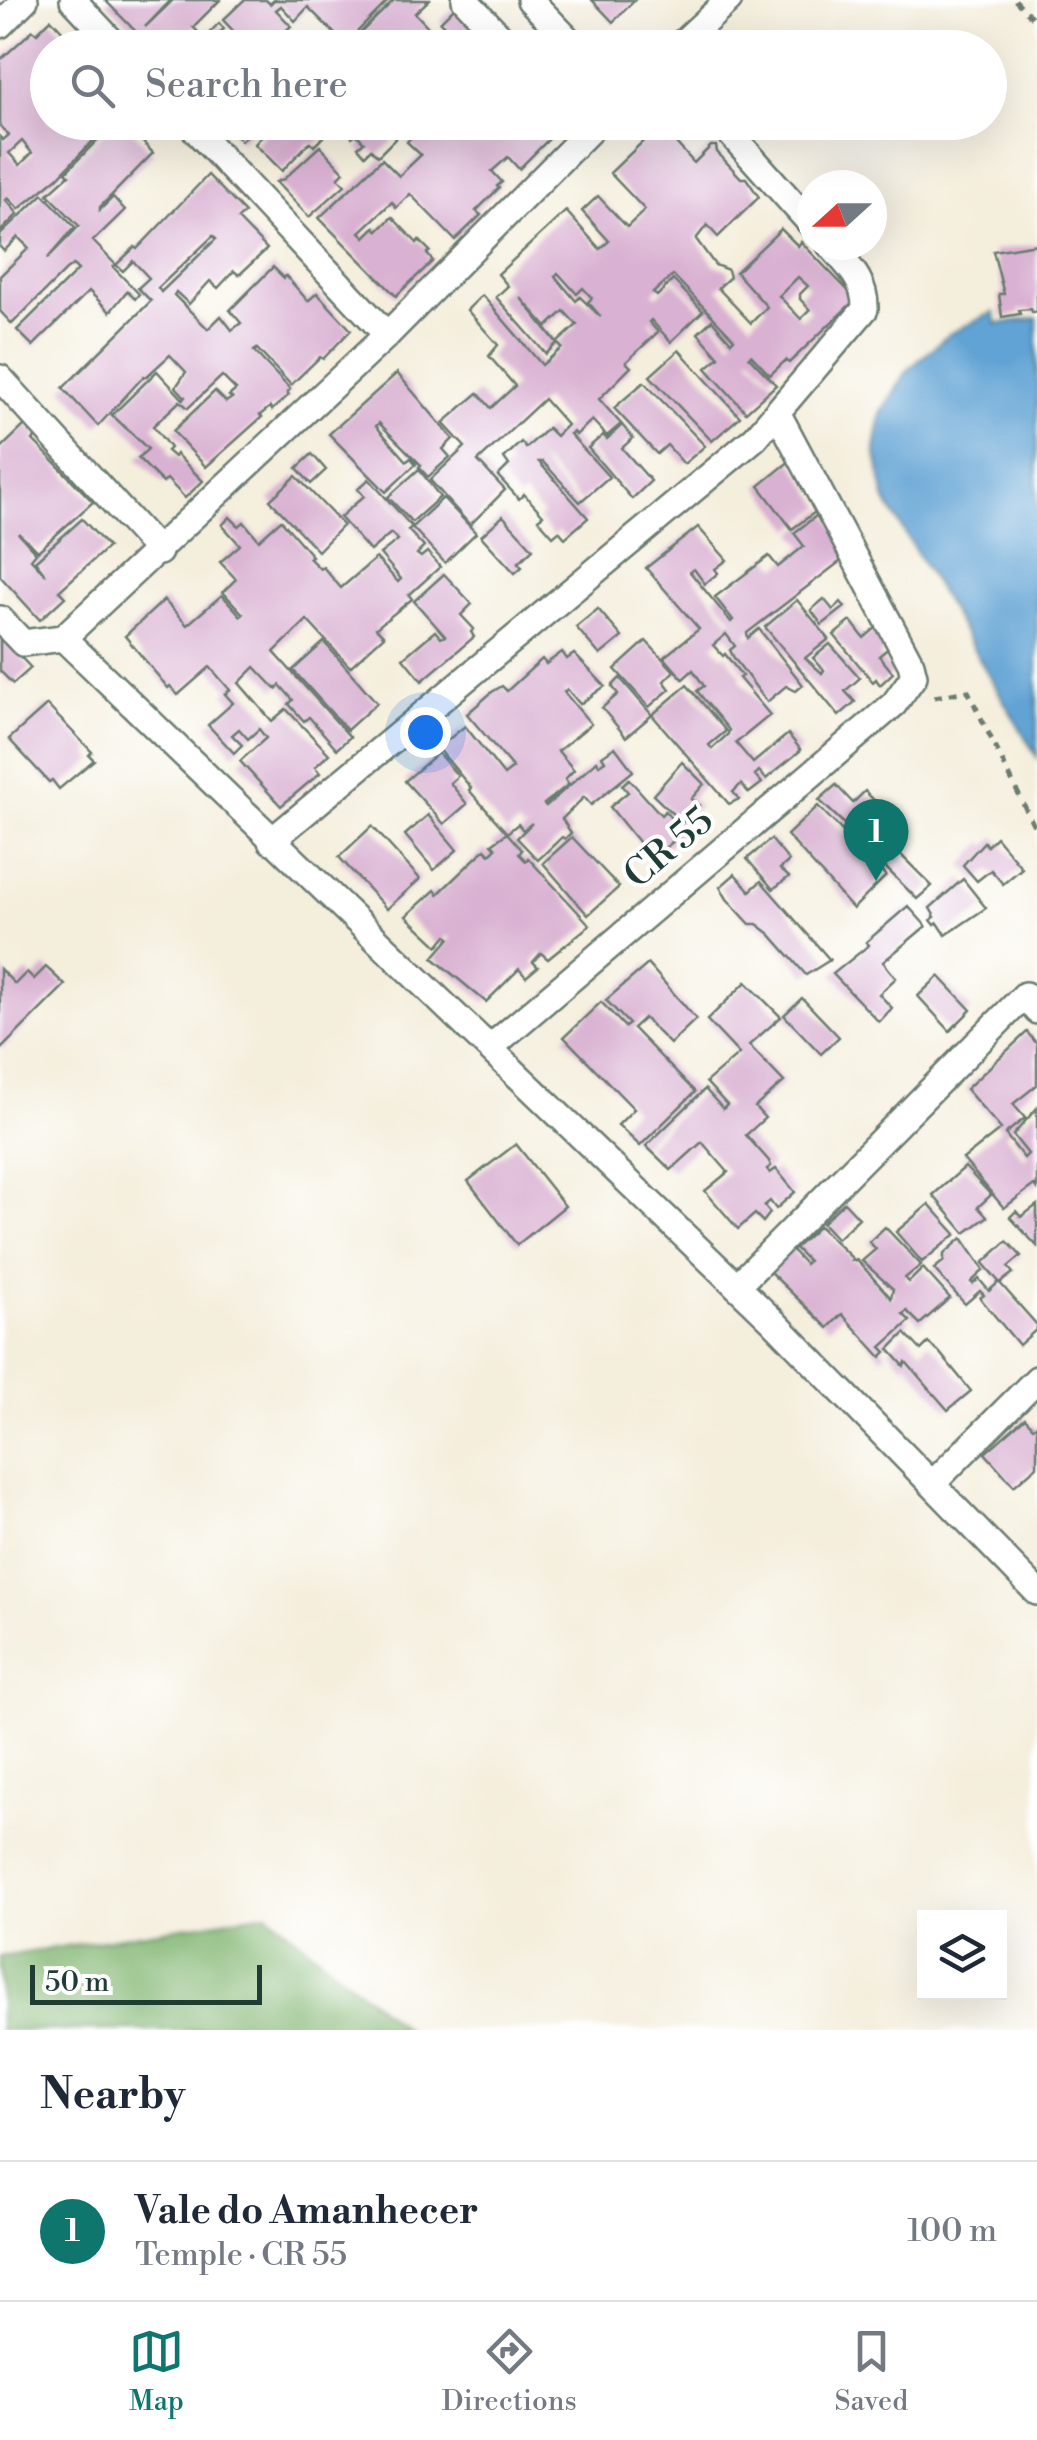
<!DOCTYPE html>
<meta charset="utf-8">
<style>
body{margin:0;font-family:"Libre Bodoni",serif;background:#f2f2f3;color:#1f2937}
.controls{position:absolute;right:30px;bottom:30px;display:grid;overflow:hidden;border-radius:0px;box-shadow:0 10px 40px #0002}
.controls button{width:90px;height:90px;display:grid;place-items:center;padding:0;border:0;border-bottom:2px solid #e0e1e3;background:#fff;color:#1f2937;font:50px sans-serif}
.compass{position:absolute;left:797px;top:170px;width:90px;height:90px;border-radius:50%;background:#fff;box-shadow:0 10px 40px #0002;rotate:249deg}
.scale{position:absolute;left:30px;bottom:25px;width:232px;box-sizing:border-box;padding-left:10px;border:5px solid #1f3d34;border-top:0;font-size:28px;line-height:35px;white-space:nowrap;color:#1f3d34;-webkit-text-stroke:8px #fff;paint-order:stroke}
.you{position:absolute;left:425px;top:732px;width:35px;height:35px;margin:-25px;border:8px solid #fff;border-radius:50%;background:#1a73e8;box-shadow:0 0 0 15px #1a73e833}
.badge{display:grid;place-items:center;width:65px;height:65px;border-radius:50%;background:#0f766e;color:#fff;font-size:32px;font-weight:700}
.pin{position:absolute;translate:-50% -82px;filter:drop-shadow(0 2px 5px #0008)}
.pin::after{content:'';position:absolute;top:52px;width:35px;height:30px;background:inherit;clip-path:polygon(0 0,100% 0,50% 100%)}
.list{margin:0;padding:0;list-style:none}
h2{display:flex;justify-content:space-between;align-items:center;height:130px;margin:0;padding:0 40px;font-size:42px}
h2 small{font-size:32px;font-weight:400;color:#747a83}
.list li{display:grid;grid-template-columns:65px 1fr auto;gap:30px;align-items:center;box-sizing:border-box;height:140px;padding:0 40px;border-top:2px solid #e0e1e3}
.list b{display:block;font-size:38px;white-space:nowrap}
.list p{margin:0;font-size:32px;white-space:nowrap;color:#747a83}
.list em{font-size:32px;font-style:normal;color:#747a83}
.icon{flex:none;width:55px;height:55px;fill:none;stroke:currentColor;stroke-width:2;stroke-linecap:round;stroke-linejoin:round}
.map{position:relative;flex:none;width:1037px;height:2030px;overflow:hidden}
.search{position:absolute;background:#fff;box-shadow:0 10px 40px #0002;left:30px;right:30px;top:30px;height:110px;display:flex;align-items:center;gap:25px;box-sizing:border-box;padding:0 35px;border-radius:55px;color:#747a83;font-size:38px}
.sheet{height:270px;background:#fff}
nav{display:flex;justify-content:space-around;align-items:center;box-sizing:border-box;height:140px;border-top:2px solid #e0e1e3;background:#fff;font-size:28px;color:#747a83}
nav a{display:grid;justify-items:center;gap:5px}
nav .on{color:#0f766e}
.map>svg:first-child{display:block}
.forest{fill:#85b874;stroke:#527a54;stroke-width:2.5}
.water{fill:#60a3d4;stroke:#407084;stroke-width:2.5}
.building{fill:#d9b1d2;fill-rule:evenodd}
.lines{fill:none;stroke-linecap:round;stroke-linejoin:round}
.minor-casing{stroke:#6a7b6f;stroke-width:30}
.path{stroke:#6a7b6f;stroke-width:5;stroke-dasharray:8 8;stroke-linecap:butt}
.minor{stroke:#fff;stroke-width:25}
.labels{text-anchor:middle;stroke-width:8;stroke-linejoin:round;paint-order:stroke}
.street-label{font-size:38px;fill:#1f3d34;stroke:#fff}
</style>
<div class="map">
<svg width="1037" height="2030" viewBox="0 0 1037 2030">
<rect width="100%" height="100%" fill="#fff"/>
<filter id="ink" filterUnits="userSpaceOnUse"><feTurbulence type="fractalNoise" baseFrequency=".01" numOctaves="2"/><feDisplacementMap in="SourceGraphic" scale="20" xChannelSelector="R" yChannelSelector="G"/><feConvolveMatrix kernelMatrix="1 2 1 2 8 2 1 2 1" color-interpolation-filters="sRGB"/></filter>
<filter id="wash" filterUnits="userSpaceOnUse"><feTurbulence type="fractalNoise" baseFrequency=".0048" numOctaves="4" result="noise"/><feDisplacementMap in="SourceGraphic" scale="40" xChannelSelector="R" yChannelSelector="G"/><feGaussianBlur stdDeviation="2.25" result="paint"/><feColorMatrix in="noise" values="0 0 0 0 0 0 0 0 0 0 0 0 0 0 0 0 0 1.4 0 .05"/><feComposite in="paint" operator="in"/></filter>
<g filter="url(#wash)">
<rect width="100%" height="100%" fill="#f4eedc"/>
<path class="forest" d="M267,1913L406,2030H0V1957Z"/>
<path class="water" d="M994,312L997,324L1037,318V757L885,499L875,449L881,414L908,370L949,334Z"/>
<g id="blocks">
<g class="building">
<path d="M105,0H171L145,27L173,0H220L193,27L203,37L192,48H152Z"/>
<path d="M244,0H266L270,4L274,0H389L345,44L308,7L295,21L281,6L276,10L291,26L268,48H241L243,41L223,20Z"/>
<path d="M394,0H429L415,13L430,29L411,48H352L349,44Z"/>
<path d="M592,0H635L613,22Z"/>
<path d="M456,6L491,43L486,48H455L459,44L456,38L440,22Z"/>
<path d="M51,19L78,48H48V122H111L57,178L19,209L8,198L6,200L18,214L0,232V137L3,140L9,135L0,126V60L33,30L37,33ZM22,141L32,153L20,165L9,153Z"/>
<path d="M219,23L224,29L219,33L229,44L225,48H195Z"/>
<path d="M115,122H124L153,153L100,207V210L113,197L125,210L93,241L116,265L135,247L137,249L208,175L245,213L238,219L267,249L239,275L234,271L218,288L210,281L189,304L176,292L174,295L208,329L221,316L232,330L241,323L230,310L273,267L284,278L286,276L308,301L317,293L351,330L323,359L320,357L291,385L257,349L254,351L290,389L287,393L289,395L272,410L270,407L260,415L262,417L206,467L173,431L215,391L226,402L232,398L229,396L236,390L222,376L188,408L180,401L153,426L170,448L167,451L174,457L176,454L203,481L185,498L167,479L163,483L138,458L148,449L112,415L157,371L183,399L185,397L176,387L186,372L170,355L146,377L144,376L98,426L63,388L151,301L138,288L149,278L133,261L123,271L116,265L113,267L139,294L135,299L127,291L110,312L89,291L33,346L17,330L78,270L73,265L66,270L12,324L0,311V276L29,248L18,237L4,251L0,247V235L43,194L75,227L47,259L79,226L48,194L67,177L69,175L66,172ZM213,236L216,239L161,292L158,288Z"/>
<path d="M224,122H259L241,141Z"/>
<path d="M275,122H339L314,146L310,142L282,171L255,144Z"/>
<path d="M340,122H412L378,156L371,149L365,155L358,147L364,142L356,134L352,137Z"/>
<path d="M424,122H484L480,126L489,136L498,127L494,122H538L551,137L519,169L508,157L492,171L502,182L497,186L499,188L476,211L481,215L455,240L410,194L396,208L392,202L360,232L365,237L375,227L378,231L392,217L417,243L419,240L430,251L427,254L433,261L396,296L319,218L382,159L399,176L421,155L407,142Z"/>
<path d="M660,125L694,163L711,146H716L717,152L741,178H746L759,197L718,237L707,225L696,239L715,265L728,270L730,277L718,288L751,323L767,307L736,272L781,229L798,246L801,242L856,299L789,363L786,360L770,375L751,355L749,357L776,385L746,412L706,368L719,357L698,333L712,320L731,342L734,339L673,275L653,293L657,296L673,280L703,311L671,342L651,320L649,322L658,332L626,362L631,367L599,399L621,424L607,436L592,420L576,435L573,432L570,434L609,477L580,502L543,462H539L588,518L565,538L559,531L553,536L538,519L543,515L524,494L519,499L498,476L509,465L504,458L521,442L526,448L548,428L556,436L567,425L544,399L478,461L505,490L470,525L430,480L465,447L443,423L478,393L491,408L515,386L489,356L498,345L467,310L482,295L542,365L562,348L557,343L546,354L496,297L508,286L498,274L566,211L600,249L609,241L582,211L598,196L627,227L645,210L610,173ZM558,273L577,294L583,288L592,298L588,302L601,317L580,297L576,301L555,276ZM798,277L808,286L800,294V299L810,310L801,319L779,296ZM520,297L547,327L564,311L577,325L557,343Z"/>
<path d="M320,146L344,172L338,178L345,185L309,217L276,182L284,179Z"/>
<path d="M1037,244V312H1032L1031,309L1019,310L1020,314L1002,317L999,294H1004L993,251Z"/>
<path d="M679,350L740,417L712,441L650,376Z"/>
<path d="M397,373L453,439L443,449L450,457L428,477L419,467L421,465L379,423L376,426L407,461L411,458L416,464L386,492L329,434Z"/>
<path d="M644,382L705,446L684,464L667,445L657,454L614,408Z"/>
<path d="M27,423L38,435L33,440L93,502L38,551L18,533L36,553L31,559L46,575L35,561L82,519L108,547L59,591L65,597L40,620L0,576V449Z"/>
<path d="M622,425L633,438L622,448L651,481L632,499L588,448L603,435L607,439Z"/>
<path d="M312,454L326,470L311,484L297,468Z"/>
<path d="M791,460L822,507L792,529L759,486Z"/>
<path d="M419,469L440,497L412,522L388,497Z"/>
<path d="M296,476L343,525L318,551L270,500Z"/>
<path d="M369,479L412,527L408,530L424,547L417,554L421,557L427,552L440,567L409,595L412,599L376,628L384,636L350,667L307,620L274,652L350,737L337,749L309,717L304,721L289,704L293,700L280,685L276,689L255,667L239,683L272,721L286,709L329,754L315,767L320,773L281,806L240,761L266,738L259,729L248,739L239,729L232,735L242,745L234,753L208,725L233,703L225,694L230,690L210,667L178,695L170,686L168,688L125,636L164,600L187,625L222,595L241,616L243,614L223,592L236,579L220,562L240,545L222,525L230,517L239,526L244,522L259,540L281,520L312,556L309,558L320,569L323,567L341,588L376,558L398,582L401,579L380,554L398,540L391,533L370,551L340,517L364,496L358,489Z"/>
<path d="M443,498L476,533L445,563L412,527Z"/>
<path d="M825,509L850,554L747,633L748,638L759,629L803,685L796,691L786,686L767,702L734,658L730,650L735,646L726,634L713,645L723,656L725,654L742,676L739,678L770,715L736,743L753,763L788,734L801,750L766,779L759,771L755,775L762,783L749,793L741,784L733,792L739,799L729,804L652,715L687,685L726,731L709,745L712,749L728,734L729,730L697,691L704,686L693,670L683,679L664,657L699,629L646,568L698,527L727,560L715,569L718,573L705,584L694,569L690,572L731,622L733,620L715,597L769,556L778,567L804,546L794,533Z"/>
<path d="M503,516L533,549L518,563L522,567L515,573L481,536Z"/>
<path d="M444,574L472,604L461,615L474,629L471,632L474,637L422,681L403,658L435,631L441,638L445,636L414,601Z"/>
<path d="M824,599L833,610L841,602L845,607L822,625L811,610Z"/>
<path d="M797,600L829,639L805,658L822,673L824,670L813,658L830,644L860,678L845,691L855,702L839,716L765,627Z"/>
<path d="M598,609L622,637L600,655L576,627Z"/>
<path d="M851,621L864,638L878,626L892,645L879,656L893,673L880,685L876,679L873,682L834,635Z"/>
<path d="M0,635L31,668L13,684L0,671Z"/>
<path d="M646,641L674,671L664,681L670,689L649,707L615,669Z"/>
<path d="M324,642L377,703L347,730L293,670Z"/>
<path d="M562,652L567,659L574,654L605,686L580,704L567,689L564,692L591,724L558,751L574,770L565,779L569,784L544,804L546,806L597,761L599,765L605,761L602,756L615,747L633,771L591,805L584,797L562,819L571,833L565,839L562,837L538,860L517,838L532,823L523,830L518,824L507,833L469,790L471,788L438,748L465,726L504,775L513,768L467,714L492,692L502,686L507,691L542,659L546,664Z"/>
<path d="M620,678L652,715L626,737L602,708L618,694L612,686Z"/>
<path d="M47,705L92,752L89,755L94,760L59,789L52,780L49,782L9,739Z"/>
<path d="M438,753L458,776L450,783L467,804L444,824L405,781Z"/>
<path d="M682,762L704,784L691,799L699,805L682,823L653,795Z"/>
<path d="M629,779L661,815L665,811L683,833L652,859L610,807L628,792L622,785Z"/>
<path d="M836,785L853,803L865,791L900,827L875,853L819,800Z"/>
<path d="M818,806L886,876L853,909L787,835Z"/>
<path d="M428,815L457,850L434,870L405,835Z"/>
<path d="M372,826L420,879L387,909L339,857Z"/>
<path d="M507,833L522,850L519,854L526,861L528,858L590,925L548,959L541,953L533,962L538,967L526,977L519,969L486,1002L433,958L450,938L447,935L438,946L406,916L435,890L438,894L485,849L490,854L496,848L492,844Z"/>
<path d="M572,837L619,887L588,915L543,863Z"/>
<path d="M996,837L1022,868L1003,884L991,870L977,881L963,865L984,842L987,846Z"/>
<path d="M771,839L789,861L780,869L789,877L773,889L747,859Z"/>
<path d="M891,845L932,886L917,899L877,859Z"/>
<path d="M735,874L750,891L761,881L830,960L806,975L770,934L757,924H750L727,899L720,887Z"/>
<path d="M963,879L986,908L946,935L938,923L935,925L931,920L935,917L930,908Z"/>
<path d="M908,906L926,926L883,962L896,978L879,994L892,1008L879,1022L833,974L869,945L866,942Z"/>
<path d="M648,964L696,1019L670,1044L644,1018L633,1028L695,1092L640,1146L618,1125L634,1109L564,1037L601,1002L625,1027L629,1024L606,1000Z"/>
<path d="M46,967L65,985L0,1050V969L15,984L27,972L34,979Z"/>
<path d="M939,976L971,1010L950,1031L918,996Z"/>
<path d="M746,982L781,1017L749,1045L784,1082L755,1107L765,1118L746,1135L769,1161L771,1166L767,1169L770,1173L776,1169L795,1192L776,1209L770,1201L764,1206L770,1213L763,1222L755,1214L738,1229L705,1191L728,1172L702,1142L671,1170L646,1146L705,1089L723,1109L727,1105L706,1082L739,1054L707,1020Z"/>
<path d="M802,998L839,1037L821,1054L784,1015Z"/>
<path d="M1027,1032L1037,1044V1085L1013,1104L1025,1118L1005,1134L1024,1158L1028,1154L1013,1135L1037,1108V1189L1034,1185L1004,1208L963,1159L1001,1129L966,1089Z"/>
<path d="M516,1144L565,1206L517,1245L468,1181Z"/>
<path d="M965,1167L991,1195L978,1207L987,1217L965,1233L933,1195Z"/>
<path d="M844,1202L859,1218L837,1239L822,1223Z"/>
<path d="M929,1204L956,1234L922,1262L896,1232Z"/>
<path d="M1037,1205V1246L1010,1217L1016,1211L1021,1217Z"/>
<path d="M819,1226L853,1259L850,1261L857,1260L891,1298L893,1289L862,1261L876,1249L869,1242L885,1227L921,1265L905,1278L909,1282L923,1268L950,1298L920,1324L907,1311L903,1314L910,1321L881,1347L886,1352L881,1357L842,1314L828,1328L769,1271L791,1249L805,1264L808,1261L795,1248Z"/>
<path d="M962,1238L984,1270L971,1282L973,1284L979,1279L989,1291L999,1282L1037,1325V1329L1019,1345L980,1298L984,1295L980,1291L965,1304L934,1269L944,1261V1254Z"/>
<path d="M1007,1241L1021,1256L1008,1267L1013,1273L1000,1283L983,1263Z"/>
<path d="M905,1333L921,1350L928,1343L939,1352L971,1391L948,1410L906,1362L904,1366L889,1349Z"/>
<path d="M1025,1418L1033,1427L1037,1425V1466L1014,1486L985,1453Z"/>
</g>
</g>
</g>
<g filter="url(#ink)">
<use href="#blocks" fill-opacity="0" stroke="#6a7b6f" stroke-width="2.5"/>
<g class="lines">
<defs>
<g id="minor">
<path d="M73,0L118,48"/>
<path d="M465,0L511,48"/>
<path d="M530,0L576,48"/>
<path d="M0,25L25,0"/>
<path d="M677,48L729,0"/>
<path d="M188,122L387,335"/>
<path d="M720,122L812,225"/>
<path d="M0,378L159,552"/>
<path d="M0,619L23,643L63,638"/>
<path d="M63,638L773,1321L1037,1592"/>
<path d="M63,638L387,335L598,122"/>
<path d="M271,841L755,438L865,309C866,280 847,265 830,245"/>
<path d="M491,1047L894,704L914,676L911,664L777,412"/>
<path d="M737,1286L1025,995L1037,1011"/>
<path d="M932,1484L1037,1379"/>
</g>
</defs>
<use href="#minor" class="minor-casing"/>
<g class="path">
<path d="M1015,0L1037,23"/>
<path d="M934,697L968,691L1037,832"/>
</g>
<use href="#minor" class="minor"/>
</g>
</g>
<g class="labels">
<g class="street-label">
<text transform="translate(668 847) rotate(-40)" y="13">CR 55</text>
</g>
</g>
</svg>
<div class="controls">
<button><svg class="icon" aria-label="layers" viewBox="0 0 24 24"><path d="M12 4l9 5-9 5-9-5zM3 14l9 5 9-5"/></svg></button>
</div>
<svg class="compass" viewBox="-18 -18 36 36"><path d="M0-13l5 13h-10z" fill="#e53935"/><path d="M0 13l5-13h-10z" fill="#747a83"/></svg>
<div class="scale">50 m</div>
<div class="you"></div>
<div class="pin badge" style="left:876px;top:881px">1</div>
<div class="search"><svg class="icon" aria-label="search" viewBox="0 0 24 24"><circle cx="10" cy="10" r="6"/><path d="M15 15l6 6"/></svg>Search here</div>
</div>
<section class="sheet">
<h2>Nearby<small></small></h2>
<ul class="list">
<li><span class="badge">1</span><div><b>Vale do Amanhecer</b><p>Temple · CR 55</p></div><em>100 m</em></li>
</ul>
</section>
<nav>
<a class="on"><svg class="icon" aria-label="map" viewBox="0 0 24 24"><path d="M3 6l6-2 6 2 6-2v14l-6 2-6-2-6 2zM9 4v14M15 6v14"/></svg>Map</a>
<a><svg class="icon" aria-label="directions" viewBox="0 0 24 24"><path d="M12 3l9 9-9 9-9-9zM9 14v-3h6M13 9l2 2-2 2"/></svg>Directions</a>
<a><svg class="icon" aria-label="saved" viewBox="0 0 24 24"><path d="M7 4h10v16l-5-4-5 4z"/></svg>Saved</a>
</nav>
